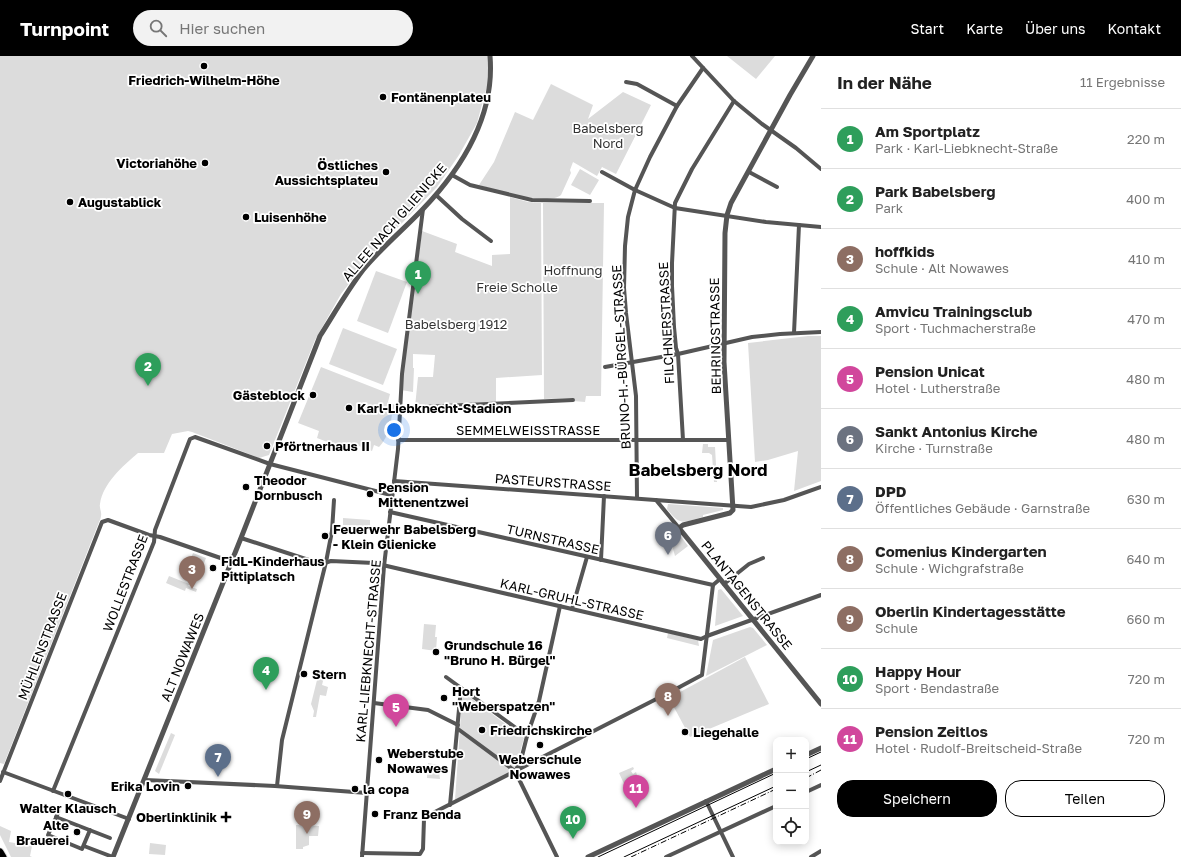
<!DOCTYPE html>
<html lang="de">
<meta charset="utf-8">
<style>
body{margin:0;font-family:"Golos Text",sans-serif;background:#f2f2f2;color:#222}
.controls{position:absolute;right:12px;bottom:12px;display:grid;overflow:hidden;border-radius:8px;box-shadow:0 2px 10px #0003}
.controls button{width:36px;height:36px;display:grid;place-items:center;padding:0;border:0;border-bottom:1px solid #e0e0e0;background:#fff;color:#222;font:20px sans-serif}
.you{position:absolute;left:394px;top:374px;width:14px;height:14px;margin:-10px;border:3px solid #fff;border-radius:50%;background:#1a73e8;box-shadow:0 0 0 6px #1a73e833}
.badge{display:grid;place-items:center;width:26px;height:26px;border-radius:50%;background:#000;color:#fff;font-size:13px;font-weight:700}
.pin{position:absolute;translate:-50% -33px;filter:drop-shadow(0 1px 2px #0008)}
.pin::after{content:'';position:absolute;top:21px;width:14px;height:12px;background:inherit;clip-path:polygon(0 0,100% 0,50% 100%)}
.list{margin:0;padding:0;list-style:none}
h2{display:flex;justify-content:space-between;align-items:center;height:52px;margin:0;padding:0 16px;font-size:17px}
h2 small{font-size:13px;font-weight:400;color:#767676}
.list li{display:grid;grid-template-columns:26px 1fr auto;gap:12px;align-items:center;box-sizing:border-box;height:60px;padding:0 16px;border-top:1px solid #e0e0e0}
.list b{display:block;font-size:15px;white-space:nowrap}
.list p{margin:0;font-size:13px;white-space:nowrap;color:#767676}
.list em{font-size:13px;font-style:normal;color:#767676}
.actions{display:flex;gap:8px;padding:12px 16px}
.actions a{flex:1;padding:9px 0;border:1px solid #000;border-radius:16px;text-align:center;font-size:14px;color:#000}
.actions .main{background:#000;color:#fff}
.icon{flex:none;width:22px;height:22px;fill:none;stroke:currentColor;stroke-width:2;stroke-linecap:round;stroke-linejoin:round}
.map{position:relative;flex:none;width:821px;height:801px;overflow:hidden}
header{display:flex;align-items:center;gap:24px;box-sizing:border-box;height:56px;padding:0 20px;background:#000;color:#fff}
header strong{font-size:19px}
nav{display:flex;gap:22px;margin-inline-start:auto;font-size:14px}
.search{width:280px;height:36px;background:#f2f2f2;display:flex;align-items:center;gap:10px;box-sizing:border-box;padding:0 14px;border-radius:22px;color:#767676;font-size:15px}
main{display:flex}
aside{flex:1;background:#fff}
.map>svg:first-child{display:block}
.green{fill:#dcdcdc}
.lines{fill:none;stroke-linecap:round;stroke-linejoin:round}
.trunk-casing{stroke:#dbdbdb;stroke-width:9}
.minor{stroke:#555;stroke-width:4}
.tertiary{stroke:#555;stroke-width:5}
.trunk{stroke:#000;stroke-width:7}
.tram{stroke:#000;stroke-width:1}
.rail{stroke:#000;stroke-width:1;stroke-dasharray:6 2 1 2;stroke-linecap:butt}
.poi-dot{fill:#000;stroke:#fff;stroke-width:1.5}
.labels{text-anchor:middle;stroke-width:3.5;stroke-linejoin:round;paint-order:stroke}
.poi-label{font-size:13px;font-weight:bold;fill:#000;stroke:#fff;text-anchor:start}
.park-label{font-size:13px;fill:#333;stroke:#fff}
.street-label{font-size:13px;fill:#000;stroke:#fff}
.district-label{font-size:17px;font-weight:bold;fill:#000;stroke:#fff}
</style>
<header>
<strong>Turnpoint</strong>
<div class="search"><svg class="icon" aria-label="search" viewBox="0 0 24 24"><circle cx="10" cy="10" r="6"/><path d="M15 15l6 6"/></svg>Hier suchen</div>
<nav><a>Start</a><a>Karte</a><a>Über uns</a><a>Kontakt</a></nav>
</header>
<main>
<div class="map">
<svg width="821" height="801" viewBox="0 0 821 801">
<rect width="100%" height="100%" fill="#fff"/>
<g class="green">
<path d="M0,0H488V14L487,30L477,67L459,99L437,131L371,199L341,238L315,284L269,399L259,402L192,376L188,375L172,378L164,397H138C123,410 103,427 100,448C99,452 102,456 101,460C101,462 100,464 99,466L4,708L0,707Z"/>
<path d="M727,0H775L756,23Z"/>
<path d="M551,28L593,49L588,63L623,36L651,49L616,118L602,111L597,120L573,106L570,114L571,117L561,139C547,150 496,134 479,129L494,106L515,56L533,64Z"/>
<path d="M580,113L599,124L590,139L571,129Z"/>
<path d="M510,141L528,146L541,147L542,319L496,322V346L415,351L418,321H433L435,299L413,298V312H414L413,336L401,334L422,175L457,188L455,196L492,210V199L510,198Z"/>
<path d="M543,147H604L601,340H586L585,346L573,345V342L544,343Z"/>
<path d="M376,215L407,226L388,277L357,265Z"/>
<path d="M343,272L397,293L383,329L329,308Z"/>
<path d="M808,280H821V425L794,435L798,395L768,404L755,406L748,287Z"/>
<path d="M321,311L390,338L388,346L395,349L392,358L391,365H389V367L391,368V375C386,378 385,385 379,391L374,389L372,395L359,390L358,392L355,391L356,389L354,388L351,395L317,382L319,375L298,367Z"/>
<path d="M703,388H708V391H715L717,426H714L712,399L709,397H702Z"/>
<path d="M668,448L723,452V454L703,459V461C683,466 681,471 667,453Z"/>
<path d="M343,462L370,464V470L343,469Z"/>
<path d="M679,478L688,490L675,500L672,489H673C673,483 675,481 679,478Z"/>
<path d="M193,497L206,502L201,515L188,510Z"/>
<path d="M169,520L189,528L188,530L197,533L196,536L186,532L185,535L166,527Z"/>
<path d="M721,533L743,560L715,570L718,534Z"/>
<path d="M424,568L436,569L435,581H437L436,595L422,593Z"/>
<path d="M750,571L753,572L767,589L706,620L713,584Z"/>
<path d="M668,577L698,584L699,590L667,582Z"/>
<path d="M745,601L769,648L690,681L669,642Z"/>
<path d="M318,620L324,621L322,629L328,631L326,640L320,639L316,661H313L314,655L311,648Z"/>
<path d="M467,639L524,682L515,714L455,744L462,643L464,640Z"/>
<path d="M171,677L175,679L159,718L155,715Z"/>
<path d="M428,707L438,709L440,723L427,722Z"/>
<path d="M633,711L634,713L631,715L633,718L636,716L639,725L637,729L625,730L619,717Z"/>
<path d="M296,769L319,770L318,780H309V789L303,791V793H296Z"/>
<path d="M0,770L11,775L9,786L32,790L30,800L32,801H11L0,779Z"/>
<path d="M150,787L166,789L165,799L149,798Z"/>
</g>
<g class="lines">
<defs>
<path id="trunk" d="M0,796L3,801"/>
</defs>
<use href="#trunk" class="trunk-casing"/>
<g class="minor">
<path d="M692,0L734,45L762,68L796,92L821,113"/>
<path d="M626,26L637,28L677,50"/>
<path d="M602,116L635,134L675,152L766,166L821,171"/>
<path d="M749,116L777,131"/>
<path d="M452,119L470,129L532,144L590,145"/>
<path d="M436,139L462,163L491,185"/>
<path d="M794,277L799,169"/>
<path d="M605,311L678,298L752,281L780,278L821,276"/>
<path d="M400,352L573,344"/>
<path d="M398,384H729"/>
<path d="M683,384L678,298L676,292L674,271L672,230V207L675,147L692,113L734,45"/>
<path d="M394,425L751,451L784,444L821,431"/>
<path d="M637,442L636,340L626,257L624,232L625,190L628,161L635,134L650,101L677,50L703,12"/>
<path d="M656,444L679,472"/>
<path d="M390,456L713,529"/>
<path d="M241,482L321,508L331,505L374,507L701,583L707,580L821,539"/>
<path d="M601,504L604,440"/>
<path d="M724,528L749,508L763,502"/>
<path d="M572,553L587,501"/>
<path d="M446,621L527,680"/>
<path d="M374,647L428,654L458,669"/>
<path d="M458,673L515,715L557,801"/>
<path d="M516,714L521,704L527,680L539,645L560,550"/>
<path d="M3,716L129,763"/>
<path d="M145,724L275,730L367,737"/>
<path d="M0,725L102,466L108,464L149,479L160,481L232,506"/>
<path d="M277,730L282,684L326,506L332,475L334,444"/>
<path d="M53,735L154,486L155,474L190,383L195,381L270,408L391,439"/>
<path d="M806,736L821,729"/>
<path d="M706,745L733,801"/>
<path d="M450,749L461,632"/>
<path d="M59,755L48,779L82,793L90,774"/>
<path d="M56,761L110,782"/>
<path d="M84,790L113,801"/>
<path d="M362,797L420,798L423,793L424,763L427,760L674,634L702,619L713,529L720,523"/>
<path d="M362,801L384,510L398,393L402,318L423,153"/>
<path d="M666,801L776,750"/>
<path d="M811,801L821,795"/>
</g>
<g class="tertiary">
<path d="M813,0L790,39L731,147L727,159L725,177L724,306L733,454L730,457L683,469L679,472L821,648"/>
<path d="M806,699L821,692"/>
<path d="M113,801L241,482L320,280C334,258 347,235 363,214C381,192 403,174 423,153C462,112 495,59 490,0"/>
<path d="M588,801L776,713"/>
</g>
<use href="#trunk" class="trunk"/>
<g class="tram">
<path d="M806,703L821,696"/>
<path d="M806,716L821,709"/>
<path d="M598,801L776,717"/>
<path d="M624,801L776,730"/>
</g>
<g class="rail">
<path d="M806,722L821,714"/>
<path d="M631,801L776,733"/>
</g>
</g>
<g class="poi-dot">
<circle cx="204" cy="10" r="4"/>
<circle cx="383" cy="41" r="4"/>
<circle cx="205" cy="107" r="4"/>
<circle cx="386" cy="116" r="4"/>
<circle cx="70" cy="146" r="4"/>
<circle cx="246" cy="161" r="4"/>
<circle cx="313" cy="339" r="4"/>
<circle cx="349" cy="352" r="4"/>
<circle cx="267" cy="390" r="4"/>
<circle cx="246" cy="431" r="4"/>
<circle cx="370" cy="438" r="4"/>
<circle cx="325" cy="480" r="4"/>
<circle cx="213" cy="512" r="4"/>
<circle cx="436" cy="596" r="4"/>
<circle cx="304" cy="618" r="4"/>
<circle cx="444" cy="642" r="4"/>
<circle cx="482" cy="674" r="4"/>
<circle cx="685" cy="676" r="4"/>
<circle cx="540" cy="689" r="4"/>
<circle cx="379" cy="704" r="4"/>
<circle cx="188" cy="730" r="4"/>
<circle cx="355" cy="733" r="4"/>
<circle cx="68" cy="738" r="4"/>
<circle cx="375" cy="758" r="4"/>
<path d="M224 755h4v4h4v4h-4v4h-4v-4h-4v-4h4z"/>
<circle cx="77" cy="776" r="4"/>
</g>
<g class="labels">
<g class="poi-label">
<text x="204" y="29" text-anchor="middle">Friedrich-Wilhelm-Höhe</text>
<text x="391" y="46">Fontänenplateu</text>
<text x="197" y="112" text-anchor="end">Victoriahöhe</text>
<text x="378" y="114" text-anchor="end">Östliches<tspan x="378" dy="15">Aussichtsplateu</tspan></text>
<text x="78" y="151">Augustablick</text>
<text x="254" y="166">Luisenhöhe</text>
<text x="305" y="344" text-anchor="end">Gästeblock</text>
<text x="357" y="357">Karl-Liebknecht-Stadion</text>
<text x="275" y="395">Pförtnerhaus II</text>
<text x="254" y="429">Theodor<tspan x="254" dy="15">Dornbusch</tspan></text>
<text x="378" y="436">Pension<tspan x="378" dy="15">Mittenentzwei</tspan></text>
<text x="333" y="478">Feuerwehr Babelsberg<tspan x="333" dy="15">- Klein Glienicke</tspan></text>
<text x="221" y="510">FidL-Kinderhaus<tspan x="221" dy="15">Pittiplatsch</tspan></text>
<text x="444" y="594">Grundschule 16<tspan x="444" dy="15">"Bruno H. Bürgel"</tspan></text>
<text x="312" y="623">Stern</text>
<text x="452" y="640">Hort<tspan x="452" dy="15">"Weberspatzen"</tspan></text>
<text x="490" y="679">Friedrichskirche</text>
<text x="693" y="681">Liegehalle</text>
<text x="387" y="702">Weberstube<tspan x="387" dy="15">Nowawes</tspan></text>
<text x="540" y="708" text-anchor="middle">Weberschule<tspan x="540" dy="15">Nowawes</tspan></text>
<text x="180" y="735" text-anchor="end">Erika Lovin</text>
<text x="363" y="738">la copa</text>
<text x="68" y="757" text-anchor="middle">Walter Klausch</text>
<text x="383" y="763">Franz Benda</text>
<text x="217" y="766" text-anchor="end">Oberlinklinik</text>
<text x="69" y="774" text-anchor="end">Alte<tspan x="69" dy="15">Brauerei</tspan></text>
</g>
<g class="park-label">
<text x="608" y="77">Babelsberg<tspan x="608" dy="15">Nord</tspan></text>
<text x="573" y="219">Hoffnung</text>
<text x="517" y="236">Freie Scholle</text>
<text x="456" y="273">Babelsberg 1912</text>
</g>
<g class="street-label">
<text transform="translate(394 166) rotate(-49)" y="5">ALLEE NACH GLIENICKE</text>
<text transform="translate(666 267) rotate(-93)" y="5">FILCHNERSTRASSE</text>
<text transform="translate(715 280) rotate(-91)" y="5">BEHRINGSTRASSE</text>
<text transform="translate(621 301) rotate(-93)" y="5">BRUNO-H.-BÜRGEL-STRASSE</text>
<text x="528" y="379">SEMMELWEISSTRASSE</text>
<text transform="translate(553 426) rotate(4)" y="5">PASTEURSTRASSE</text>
<text transform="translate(553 483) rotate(13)" y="5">TURNSTRASSE</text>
<text transform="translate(125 527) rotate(-69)" y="5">WOLLESTRASSE</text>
<text transform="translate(747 539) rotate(51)" y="5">PLANTAGENSTRASSE</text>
<text transform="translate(572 543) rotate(13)" y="5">KARL-GRUHL-STRASSE</text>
<text transform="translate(42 590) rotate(-69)" y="5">MÜHLENSTRASSE</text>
<text transform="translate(368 595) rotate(-85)" y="5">KARL-LIEBKNECHT-STRASSE</text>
<text transform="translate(182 601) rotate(-68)" y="5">ALT NOWAWES</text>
</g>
<g class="district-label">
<text x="698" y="420">Babelsberg Nord</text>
</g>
</g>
</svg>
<div class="controls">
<button>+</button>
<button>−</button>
<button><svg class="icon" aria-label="locate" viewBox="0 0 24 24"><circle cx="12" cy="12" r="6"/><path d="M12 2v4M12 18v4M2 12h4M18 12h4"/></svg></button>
</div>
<div class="you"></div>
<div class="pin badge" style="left:418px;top:238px;background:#2e9e5b">1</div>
<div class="pin badge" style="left:148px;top:330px;background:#2e9e5b">2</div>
<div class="pin badge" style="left:192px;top:533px;background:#8d6e63">3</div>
<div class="pin badge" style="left:266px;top:634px;background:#2e9e5b">4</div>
<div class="pin badge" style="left:396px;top:671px;background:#d1479c">5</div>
<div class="pin badge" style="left:668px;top:499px;background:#6b7280">6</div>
<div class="pin badge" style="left:218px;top:721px;background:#5c6f8a">7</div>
<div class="pin badge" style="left:668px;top:660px;background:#8d6e63">8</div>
<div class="pin badge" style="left:307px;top:778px;background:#8d6e63">9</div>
<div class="pin badge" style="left:573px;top:783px;background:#2e9e5b">10</div>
<div class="pin badge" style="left:636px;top:752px;background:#d1479c">11</div>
</div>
<aside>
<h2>In der Nähe<small>11 Ergebnisse</small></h2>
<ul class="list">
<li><span class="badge" style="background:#2e9e5b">1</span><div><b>Am Sportplatz</b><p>Park · Karl-Liebknecht-Straße</p></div><em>220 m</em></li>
<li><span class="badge" style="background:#2e9e5b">2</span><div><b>Park Babelsberg</b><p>Park</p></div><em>400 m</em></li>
<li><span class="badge" style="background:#8d6e63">3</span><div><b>hoffkids</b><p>Schule · Alt Nowawes</p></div><em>410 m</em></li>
<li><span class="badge" style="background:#2e9e5b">4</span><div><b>Amvicu Trainingsclub</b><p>Sport · Tuchmacherstraße</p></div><em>470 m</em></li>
<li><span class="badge" style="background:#d1479c">5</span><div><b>Pension Unicat</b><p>Hotel · Lutherstraße</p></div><em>480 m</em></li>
<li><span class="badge" style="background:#6b7280">6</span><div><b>Sankt Antonius Kirche</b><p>Kirche · Turnstraße</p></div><em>480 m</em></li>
<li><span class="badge" style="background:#5c6f8a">7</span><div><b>DPD</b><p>Öffentliches Gebäude · Garnstraße</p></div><em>630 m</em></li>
<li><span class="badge" style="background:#8d6e63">8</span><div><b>Comenius Kindergarten</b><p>Schule · Wichgrafstraße</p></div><em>640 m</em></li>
<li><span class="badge" style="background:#8d6e63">9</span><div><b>Oberlin Kindertagesstätte</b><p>Schule</p></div><em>660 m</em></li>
<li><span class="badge" style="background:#2e9e5b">10</span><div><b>Happy Hour</b><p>Sport · Bendastraße</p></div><em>720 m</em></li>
<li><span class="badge" style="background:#d1479c">11</span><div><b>Pension Zeitlos</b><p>Hotel · Rudolf-Breitscheid-Straße</p></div><em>720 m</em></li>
</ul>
<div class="actions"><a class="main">Speichern</a><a>Teilen</a></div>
</aside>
</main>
